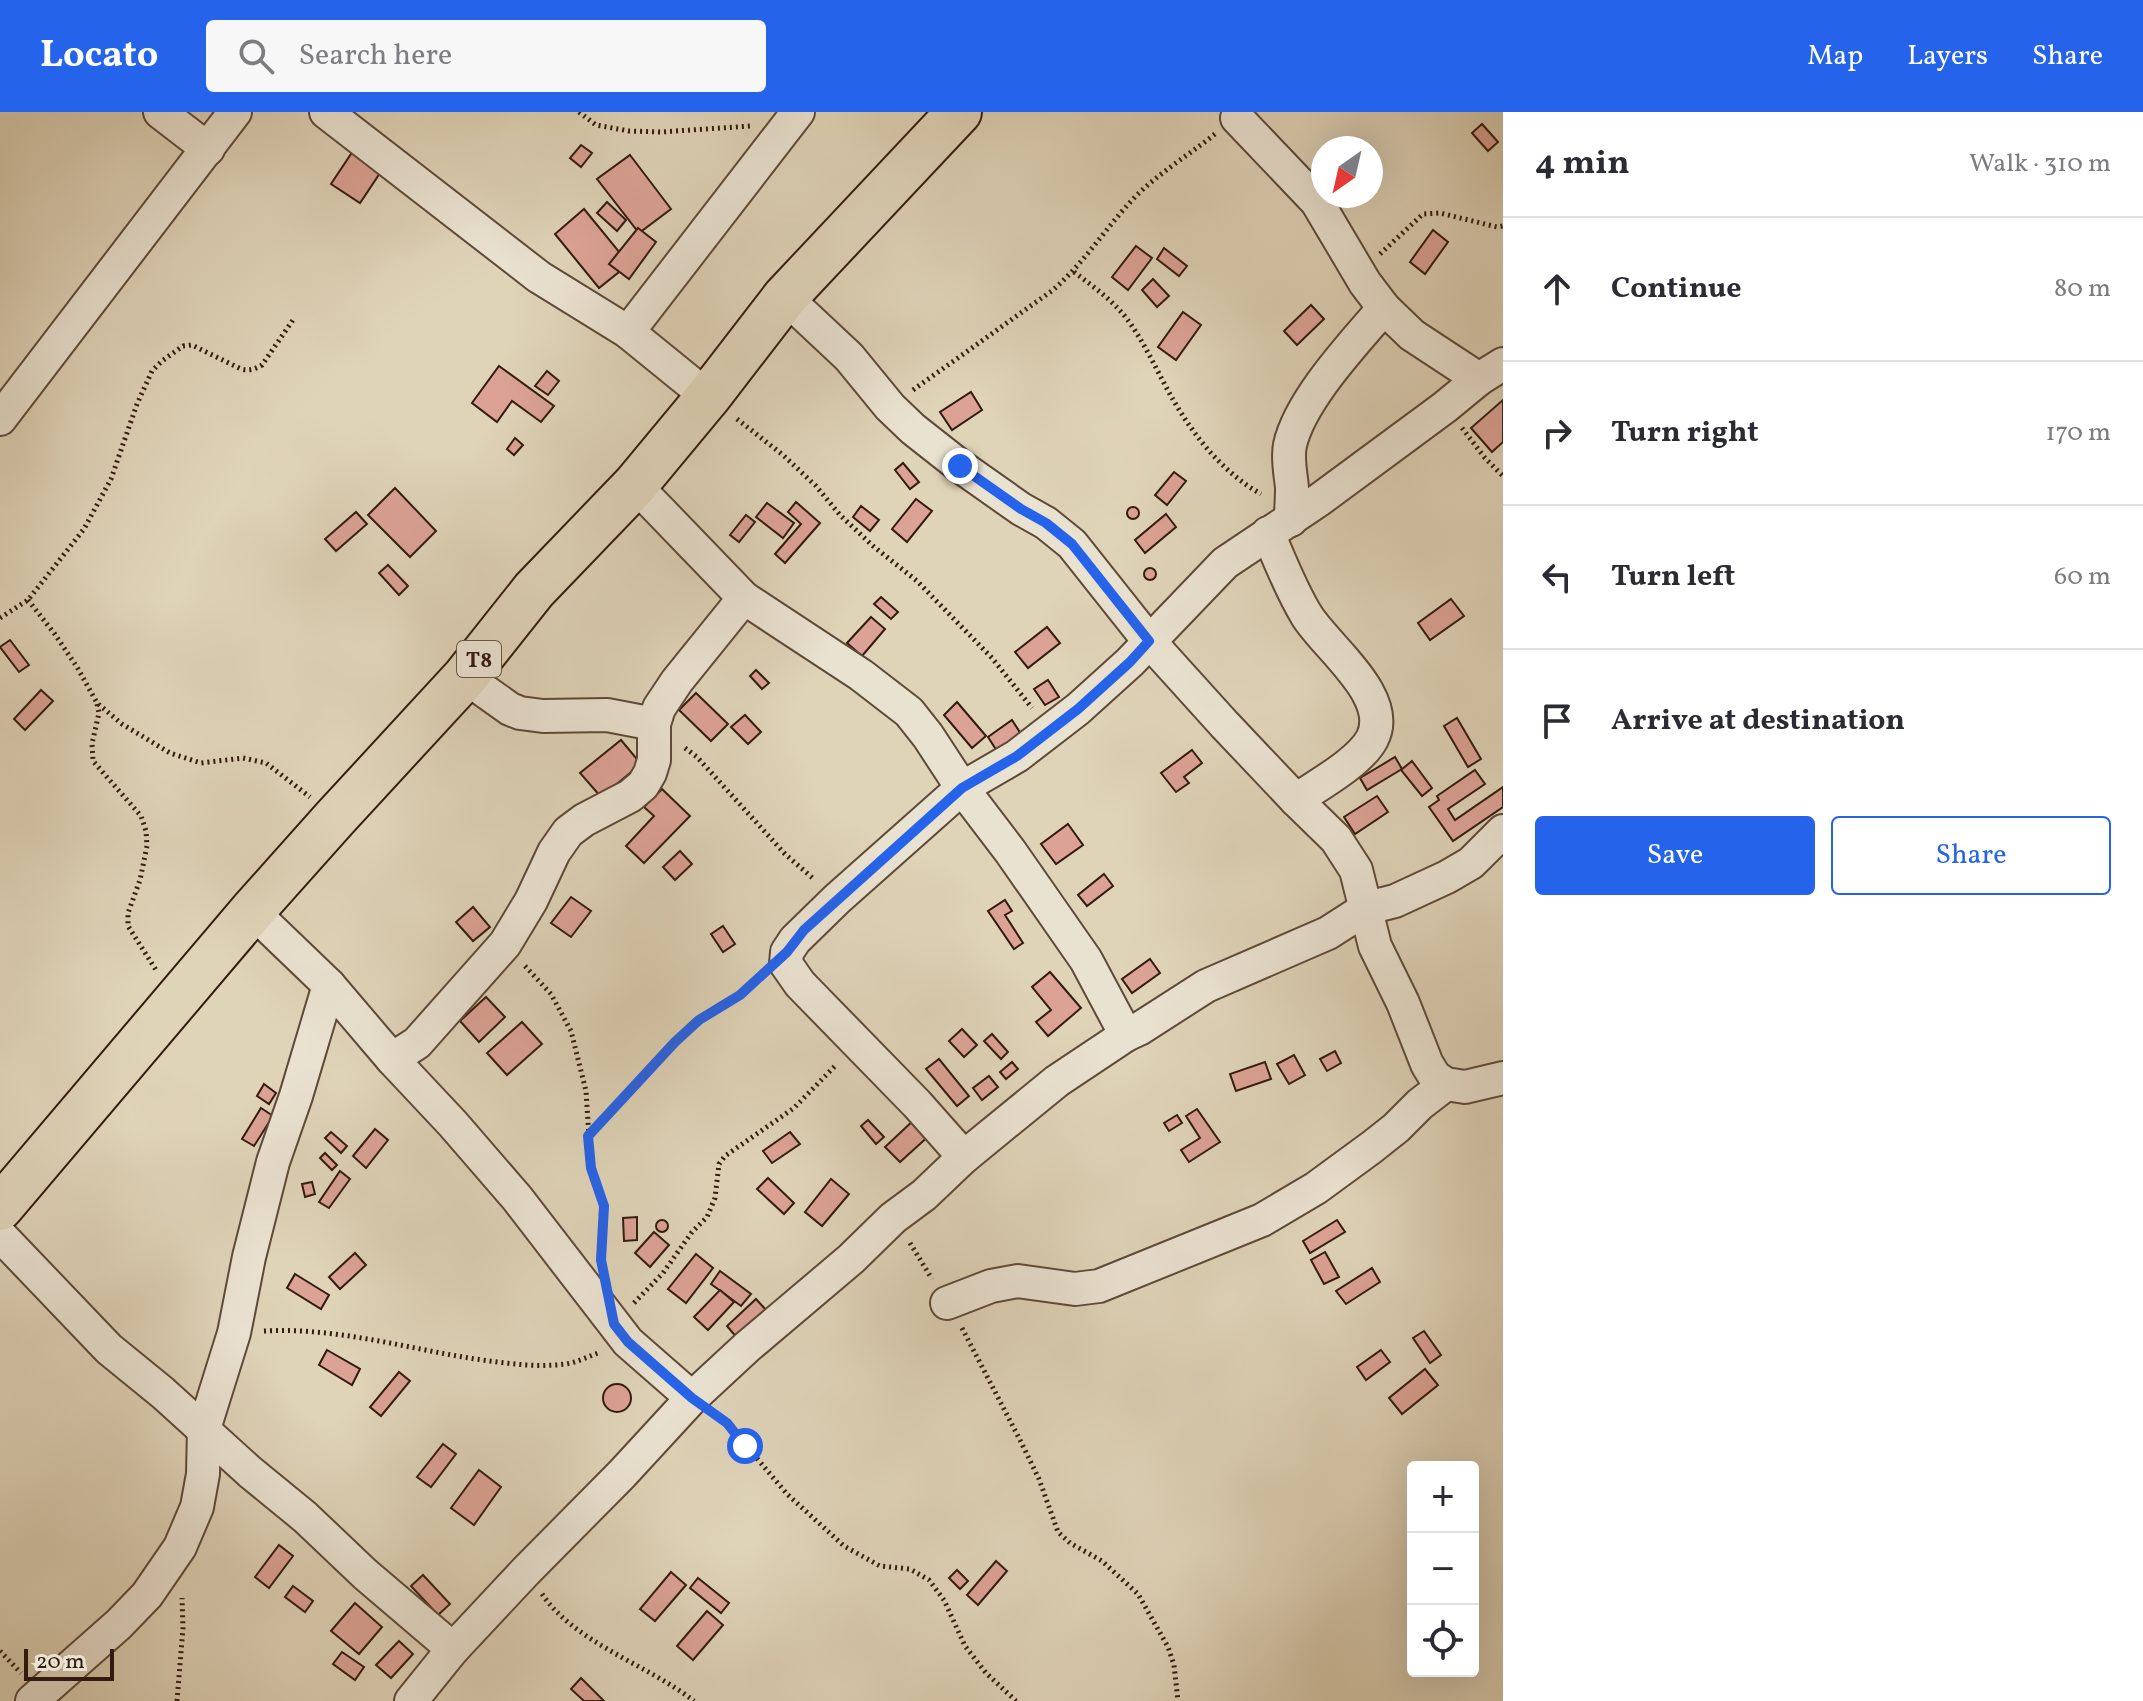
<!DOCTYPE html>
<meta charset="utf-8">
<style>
body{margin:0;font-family:Vollkorn,serif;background:#f7f7f7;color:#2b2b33}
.controls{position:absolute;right:24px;bottom:24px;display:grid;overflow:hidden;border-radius:8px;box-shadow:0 8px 32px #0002}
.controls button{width:72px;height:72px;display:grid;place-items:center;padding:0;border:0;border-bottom:2px solid #e1e1e2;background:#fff;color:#2b2b33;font:40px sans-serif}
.compass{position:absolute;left:1311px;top:24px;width:72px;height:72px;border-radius:50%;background:#fff;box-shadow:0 8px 32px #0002;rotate:214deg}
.scale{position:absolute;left:24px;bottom:20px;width:90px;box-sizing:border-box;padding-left:8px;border:4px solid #331b0f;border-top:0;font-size:22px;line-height:28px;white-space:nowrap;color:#331b0f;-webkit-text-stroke:6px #eae2d1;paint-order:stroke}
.stop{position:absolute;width:24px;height:24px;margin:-18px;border:6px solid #2563eb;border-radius:50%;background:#fff}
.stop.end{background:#2563eb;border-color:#fff;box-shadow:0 2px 8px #0008}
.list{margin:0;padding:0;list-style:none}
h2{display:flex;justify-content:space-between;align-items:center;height:104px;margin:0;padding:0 32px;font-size:34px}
h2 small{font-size:26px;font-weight:400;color:#7c7c81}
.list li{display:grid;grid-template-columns:52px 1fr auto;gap:24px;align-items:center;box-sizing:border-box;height:144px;padding:0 32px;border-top:2px solid #e1e1e2}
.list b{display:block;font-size:30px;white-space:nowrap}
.list em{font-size:26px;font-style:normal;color:#7c7c81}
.actions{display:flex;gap:16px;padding:24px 32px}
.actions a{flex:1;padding:18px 0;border:2px solid #2563eb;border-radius:8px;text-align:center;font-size:28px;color:#2563eb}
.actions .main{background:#2563eb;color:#fff}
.icon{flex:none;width:44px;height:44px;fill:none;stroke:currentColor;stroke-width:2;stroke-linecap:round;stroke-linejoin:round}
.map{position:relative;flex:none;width:1503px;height:1589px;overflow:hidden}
header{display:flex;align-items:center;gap:48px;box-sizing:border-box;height:112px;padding:0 40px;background:#2563eb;color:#fff}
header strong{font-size:38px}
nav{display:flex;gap:44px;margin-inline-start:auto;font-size:28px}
.search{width:560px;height:72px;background:#f7f7f7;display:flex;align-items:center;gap:20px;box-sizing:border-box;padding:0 28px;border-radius:8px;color:#7c7c81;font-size:30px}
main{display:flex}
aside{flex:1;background:#fff}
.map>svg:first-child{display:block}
.building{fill:#dca295;stroke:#331b0f;stroke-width:2}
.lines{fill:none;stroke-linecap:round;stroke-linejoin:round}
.minor-casing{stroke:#5e4939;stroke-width:36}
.highway-casing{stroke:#331b0f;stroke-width:48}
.path{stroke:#331b0f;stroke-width:5;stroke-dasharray:2 4;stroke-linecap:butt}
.minor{stroke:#eae2d1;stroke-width:32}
.highway{stroke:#dfd3b8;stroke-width:44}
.route{stroke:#2563eb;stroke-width:10}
.labels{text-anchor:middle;stroke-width:6;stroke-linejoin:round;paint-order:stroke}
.shield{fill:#eae2d1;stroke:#6a5749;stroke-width:2}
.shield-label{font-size:22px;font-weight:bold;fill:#331b0f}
</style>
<header>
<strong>Locato</strong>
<div class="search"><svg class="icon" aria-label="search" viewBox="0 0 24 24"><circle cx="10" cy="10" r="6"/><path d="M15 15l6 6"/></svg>Search here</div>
<nav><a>Map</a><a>Layers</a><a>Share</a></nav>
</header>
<main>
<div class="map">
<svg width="1503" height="1589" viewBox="0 0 1503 1589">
<rect width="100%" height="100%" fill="#dfd3b8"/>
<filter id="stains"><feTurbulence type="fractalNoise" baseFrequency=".0025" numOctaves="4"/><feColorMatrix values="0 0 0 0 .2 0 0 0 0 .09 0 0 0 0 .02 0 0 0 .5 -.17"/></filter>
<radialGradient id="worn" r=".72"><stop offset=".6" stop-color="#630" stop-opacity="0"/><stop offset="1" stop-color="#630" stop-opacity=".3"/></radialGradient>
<g class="building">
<path d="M1482,12L1498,30L1488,39L1472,21Z"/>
<path d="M581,33L592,41L581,55L570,46Z"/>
<path d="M353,39L382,58L360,91L331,72Z"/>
<path d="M630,43L671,97L639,121L597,67Z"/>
<path d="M607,90L626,108L617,119L597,101Z"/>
<path d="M584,97L629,152L599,176L555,122Z"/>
<path d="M638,116L656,130L629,167L609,152Z"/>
<path d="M1433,118L1448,130L1425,162L1410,150Z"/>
<path d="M1136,134L1152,146L1128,178L1112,165Z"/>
<path d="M1164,136L1187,154L1179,164L1157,147Z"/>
<path d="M1153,167L1169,184L1157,195L1142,178Z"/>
<path d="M1311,193L1324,207L1297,233L1284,219Z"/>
<path d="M1183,200L1201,213L1176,248L1158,235Z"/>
<path d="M499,254L554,294L541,310L512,289L497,310L472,291Z"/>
<path d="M547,259L559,269L548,283L535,274Z"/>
<path d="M971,280L982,298L952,318L940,300Z"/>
<path d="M1503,288V330L1492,340L1471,316Z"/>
<path d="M515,326L523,333L514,343L507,337Z"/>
<path d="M903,351L919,370L910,377L895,358Z"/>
<path d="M1174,360L1186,369L1167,393L1155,383Z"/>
<path d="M395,376L436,419L410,445L368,403Z"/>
<path d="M916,387L932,399L907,430L892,417Z"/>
<path d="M796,390L820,411L785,451L775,442L801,412L788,400Z"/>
<path d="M767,391L794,411L783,426L756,405Z"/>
<path d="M861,394L879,408L870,419L853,405Z"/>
<circle cx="1133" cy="401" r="6"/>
<path d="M356,400L367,412L336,439L325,427Z"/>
<path d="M1166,402L1176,415L1145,441L1135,428Z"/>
<path d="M746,403L755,410L739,430L730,423Z"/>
<path d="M388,453L408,474L399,483L379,461Z"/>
<circle cx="1150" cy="462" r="6"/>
<path d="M881,485L898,500L891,507L874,492Z"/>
<path d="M1451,487L1464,504L1430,528L1418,511Z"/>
<path d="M871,505L885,517L862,544L847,531Z"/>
<path d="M1047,515L1060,531L1028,556L1015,540Z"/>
<path d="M10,528L29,553L19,560L0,535Z"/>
<path d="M756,558L769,571L762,577L750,564Z"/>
<path d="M1048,568L1059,585L1045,593L1034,577Z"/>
<path d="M41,578L53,589L25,618L14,607Z"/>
<path d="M696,581L728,612L711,629L679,598Z"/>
<path d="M957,590L986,624L972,636L944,603Z"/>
<path d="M745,603L761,620L748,632L731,615Z"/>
<path d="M1457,606L1481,647L1468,655L1444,614Z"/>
<path d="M1012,608L1021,622L997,639L988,625Z"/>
<path d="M621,628L641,652L601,685L580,661Z"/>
<path d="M1192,638L1202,651L1184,665L1189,671L1176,680L1161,661Z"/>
<path d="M1395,645L1402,657L1367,678L1360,666Z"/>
<path d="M1412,649L1432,676L1422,684L1401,658Z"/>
<path d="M1475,658L1485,672L1448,697L1455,708L1503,675V695L1453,729L1429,695L1439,688L1437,684Z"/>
<path d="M662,677L690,704L644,751L626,734L654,704L644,695Z"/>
<path d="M1377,684L1388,700L1355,722L1344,705Z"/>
<path d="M1068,712L1083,733L1056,752L1041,732Z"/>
<path d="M680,739L692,752L675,768L663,755Z"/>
<path d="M1104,762L1113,774L1087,794L1078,783Z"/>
<path d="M571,785L591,799L571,825L551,811Z"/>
<path d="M1005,788L1012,799L1005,803L1023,831L1014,837L988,799Z"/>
<path d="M473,795L490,815L473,829L456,810Z"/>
<path d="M723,814L735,832L723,840L711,822Z"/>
<path d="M1150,847L1160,861L1132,881L1122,867Z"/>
<path d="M1050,860L1081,896L1048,924L1036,910L1051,898L1032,875Z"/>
<path d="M486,885L505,905L479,930L460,909Z"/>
<path d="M522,910L542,932L507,963L487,941Z"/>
<path d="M962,917L977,933L964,945L949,929Z"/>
<path d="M992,922L1008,940L1001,947L984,929Z"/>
<path d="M1335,939L1341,951L1327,959L1320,947Z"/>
<path d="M1294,943L1305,963L1289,972L1277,952Z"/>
<path d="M939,947L969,984L957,994L926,957Z"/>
<path d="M1012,950L1018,957L1006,967L1000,960Z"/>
<path d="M1265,950L1271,967L1236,979L1230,962Z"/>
<path d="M989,964L998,975L982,988L973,976Z"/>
<path d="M264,972L276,981L269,992L257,984Z"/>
<path d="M261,996L273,1004L254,1034L242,1027Z"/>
<path d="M1197,997L1220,1030L1189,1050L1181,1038L1200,1026L1186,1004Z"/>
<path d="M1177,1003L1182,1011L1169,1019L1164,1011Z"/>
<path d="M916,1006L931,1022L900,1050L885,1035Z"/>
<path d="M868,1008L884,1025L876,1032L861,1014Z"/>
<path d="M375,1017L388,1028L366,1056L353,1044Z"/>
<path d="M331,1020L347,1034L341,1041L325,1026Z"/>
<path d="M790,1020L800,1032L772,1051L763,1039Z"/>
<path d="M325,1041L337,1053L332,1058L320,1046Z"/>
<path d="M340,1059L350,1067L329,1096L319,1090Z"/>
<path d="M768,1066L794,1091L784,1102L757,1077Z"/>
<path d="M831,1067L849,1082L822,1114L805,1100Z"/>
<path d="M312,1070L315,1082L305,1085L302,1072Z"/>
<path d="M637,1105V1128L624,1129L623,1106Z"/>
<circle cx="662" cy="1114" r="6"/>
<path d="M1337,1108L1345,1120L1310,1141L1303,1129Z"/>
<path d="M654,1120L669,1133L650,1155L635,1141Z"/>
<path d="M1325,1140L1339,1165L1324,1172L1311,1148Z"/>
<path d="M355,1141L366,1153L340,1177L329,1165Z"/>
<path d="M696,1142L713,1156L686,1191L668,1177Z"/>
<path d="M1372,1156L1380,1170L1346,1192L1336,1179Z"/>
<path d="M720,1159L751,1182L741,1194L711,1172Z"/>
<path d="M295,1162L329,1183L321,1197L287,1176Z"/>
<path d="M720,1178L734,1190L708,1218L694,1205Z"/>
<path d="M756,1187L768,1200L738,1227L727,1214Z"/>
<path d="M1424,1219L1441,1243L1430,1251L1413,1226Z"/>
<path d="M327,1238L360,1257L352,1273L319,1253Z"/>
<path d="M1381,1238L1390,1250L1366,1268L1357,1255Z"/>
<path d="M1425,1257L1438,1273L1402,1302L1389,1286Z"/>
<path d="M399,1260L410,1269L381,1304L370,1295Z"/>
<circle cx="617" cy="1286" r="14"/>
<path d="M443,1332L456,1342L431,1375L417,1365Z"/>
<path d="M479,1358L501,1375L474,1413L451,1396Z"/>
<path d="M279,1433L293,1444L269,1476L255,1465Z"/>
<path d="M996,1449L1007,1459L978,1493L967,1483Z"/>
<path d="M957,1458L968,1469L960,1477L949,1466Z"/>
<path d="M671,1460L686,1473L655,1509L640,1497Z"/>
<path d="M423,1463L450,1492L438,1503L411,1474Z"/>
<path d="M698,1466L729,1491L721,1501L690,1476Z"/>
<path d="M293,1474L313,1489L305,1500L285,1485Z"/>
<path d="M355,1491L382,1515L359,1542L331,1519Z"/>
<path d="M707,1499L723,1513L693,1548L677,1534Z"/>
<path d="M399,1529L413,1542L391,1566L376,1553Z"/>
<path d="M342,1540L364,1555L355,1568L333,1552Z"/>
<path d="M581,1566L604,1589H584L571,1577Z"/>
</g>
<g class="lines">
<defs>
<g id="minor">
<path d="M160,0L208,37"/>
<path d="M326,0L539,165L628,220L708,285"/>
<path d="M1237,6L1317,90L1365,171L1384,196L1412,223L1479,267"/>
<path d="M785,185L849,245L890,295L913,317L960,354L1021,397L1046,411L1072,432L1149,529L1224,612L1296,688L1336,727L1356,758L1375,834L1403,891L1427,952L1435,965L1446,972L1465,975L1503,966"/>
<path d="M628,220L798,0"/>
<path d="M0,307L235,0"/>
<path d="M635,373L744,486L861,563L909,600L928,624L962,676L1010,739L1086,848L1126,923"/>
<path d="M1291,408C1291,397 1292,387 1292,376C1291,363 1287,347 1290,333C1300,288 1354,231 1384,196"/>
<path d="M1268,421C1280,449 1291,478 1307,504C1327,536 1394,585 1372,627C1360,650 1318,673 1296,688"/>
<path d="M465,565L510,597L520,601L543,604L607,603L654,612"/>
<path d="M252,799L329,873L392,947L453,1012L517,1086L628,1230L692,1286"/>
<path d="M392,947L417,931L505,832L531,789L554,740L568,720L584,708L630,684L643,673L650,661L654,648V612L659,596L677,569L744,486"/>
<path d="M964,1045L917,992L800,872L786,852L787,840L795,828L837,787L962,676L1017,644L1078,597L1130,550L1225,451L1319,388L1445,295L1479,267L1503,252"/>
<path d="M0,1123L109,1237L163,1281L250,1360L305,1405L365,1462L453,1537"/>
<path d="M947,1191L991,1174L1018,1169L1075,1177L1099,1174L1262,1108L1316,1076L1372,1035L1396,1016L1420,992L1446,972"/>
<path d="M32,1589L119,1512L147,1483L180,1435L197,1395L203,1362L204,1317L234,1221L249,1145L273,1050L296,984L329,873"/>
<path d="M411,1589L453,1537L526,1459L622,1362L692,1286L747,1235L851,1147L893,1106L924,1083L964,1045L1057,969L1126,923L1139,917L1206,874L1328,821L1367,796L1395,789L1447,765L1471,751L1503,719"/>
</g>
<path id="highway" d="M0,1096L252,799L335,706L465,565L534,478L635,373L708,285L785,185L959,0"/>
</defs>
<use href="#minor" class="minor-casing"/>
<use href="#highway" class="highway-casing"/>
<g class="path">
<path d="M579,0L596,13L629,19L661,20L751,14"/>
<path d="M1380,142L1423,102L1440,101L1497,115L1503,114"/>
<path d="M1074,160C1095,176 1117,191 1132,214C1147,236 1158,261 1171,284C1193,323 1222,360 1261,382"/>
<path d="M913,278L1053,178C1086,149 1106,115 1136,84C1160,60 1189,43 1215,22"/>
<path d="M737,307L783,343L816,374L840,403L873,434L917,469L992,546L1032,596"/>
<path d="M1462,316L1485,346L1503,364"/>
<path d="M28,488L54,521L77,555L97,591L122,612L170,641L201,651L243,646L266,651L310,685"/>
<path d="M0,506L28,488L84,417L111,367L137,292L152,259L162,249L183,234L192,233L241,257C250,259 255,257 262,253L293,208"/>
<path d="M97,592L99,601L92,632L93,649L141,704L146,719L147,734L140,768L128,801V814L156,858"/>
<path d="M685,636L697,645L785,742L815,768"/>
<path d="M525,854L551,882L571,919L586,979L591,1056L604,1094L601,1144"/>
<path d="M588,1024L675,930L699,908L740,883L759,866"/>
<path d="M910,1131L932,1167"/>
<path d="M634,1191L663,1161L692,1120L707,1105L715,1086L719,1052L725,1044L794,996L836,953"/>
<path d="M962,1216L1020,1328L1039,1367L1058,1420L1070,1431L1102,1449L1138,1482L1168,1535L1174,1553L1178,1589"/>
<path d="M264,1219C335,1215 405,1236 475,1247C506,1251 535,1256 566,1252C578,1250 589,1244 601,1240"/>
<path d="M716,1303L727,1311L787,1382L844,1434L880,1454L910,1457L929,1468L944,1488L965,1534L986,1561L1016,1589"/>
<path d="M542,1482C575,1531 648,1553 694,1589"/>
<path d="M0,1539L21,1561"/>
<path d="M177,1589L183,1516L182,1486"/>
</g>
<use href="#minor" class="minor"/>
<use href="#highway" class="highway"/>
</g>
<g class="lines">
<path class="route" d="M745,1334L727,1311L692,1286L628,1230L614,1212L601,1148L604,1094L591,1056L588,1024L675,930L699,908L740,883L787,840L804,818L962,676L1017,644L1078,597L1130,550L1149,529L1072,432L1046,411L1021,397L960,354"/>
</g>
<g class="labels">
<rect class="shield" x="457" y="529" width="44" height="36" rx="6"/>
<g class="shield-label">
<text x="479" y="555">T8</text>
</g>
</g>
<rect width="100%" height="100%" filter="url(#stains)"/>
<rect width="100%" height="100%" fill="url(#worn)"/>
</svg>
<div class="controls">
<button>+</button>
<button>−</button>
<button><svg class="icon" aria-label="locate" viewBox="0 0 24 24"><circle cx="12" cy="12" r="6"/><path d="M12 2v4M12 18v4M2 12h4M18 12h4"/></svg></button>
</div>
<svg class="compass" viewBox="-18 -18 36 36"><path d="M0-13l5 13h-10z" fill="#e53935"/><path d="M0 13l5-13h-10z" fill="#7c7c81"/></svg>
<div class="scale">20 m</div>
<div class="stop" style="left:745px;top:1334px"></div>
<div class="stop end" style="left:960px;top:354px"></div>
</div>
<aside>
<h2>4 min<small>Walk · 310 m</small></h2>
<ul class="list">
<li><svg class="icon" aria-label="ahead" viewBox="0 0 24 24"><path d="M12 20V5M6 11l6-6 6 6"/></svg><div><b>Continue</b></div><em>80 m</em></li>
<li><svg class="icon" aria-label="right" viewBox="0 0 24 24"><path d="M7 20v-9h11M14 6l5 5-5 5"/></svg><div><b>Turn right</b></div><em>170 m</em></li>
<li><svg class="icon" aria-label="left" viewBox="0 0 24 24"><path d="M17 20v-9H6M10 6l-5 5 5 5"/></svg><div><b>Turn left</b></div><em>60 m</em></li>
<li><svg class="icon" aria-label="arrive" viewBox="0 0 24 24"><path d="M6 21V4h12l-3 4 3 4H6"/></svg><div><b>Arrive at destination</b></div></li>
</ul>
<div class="actions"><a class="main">Save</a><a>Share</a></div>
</aside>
</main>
